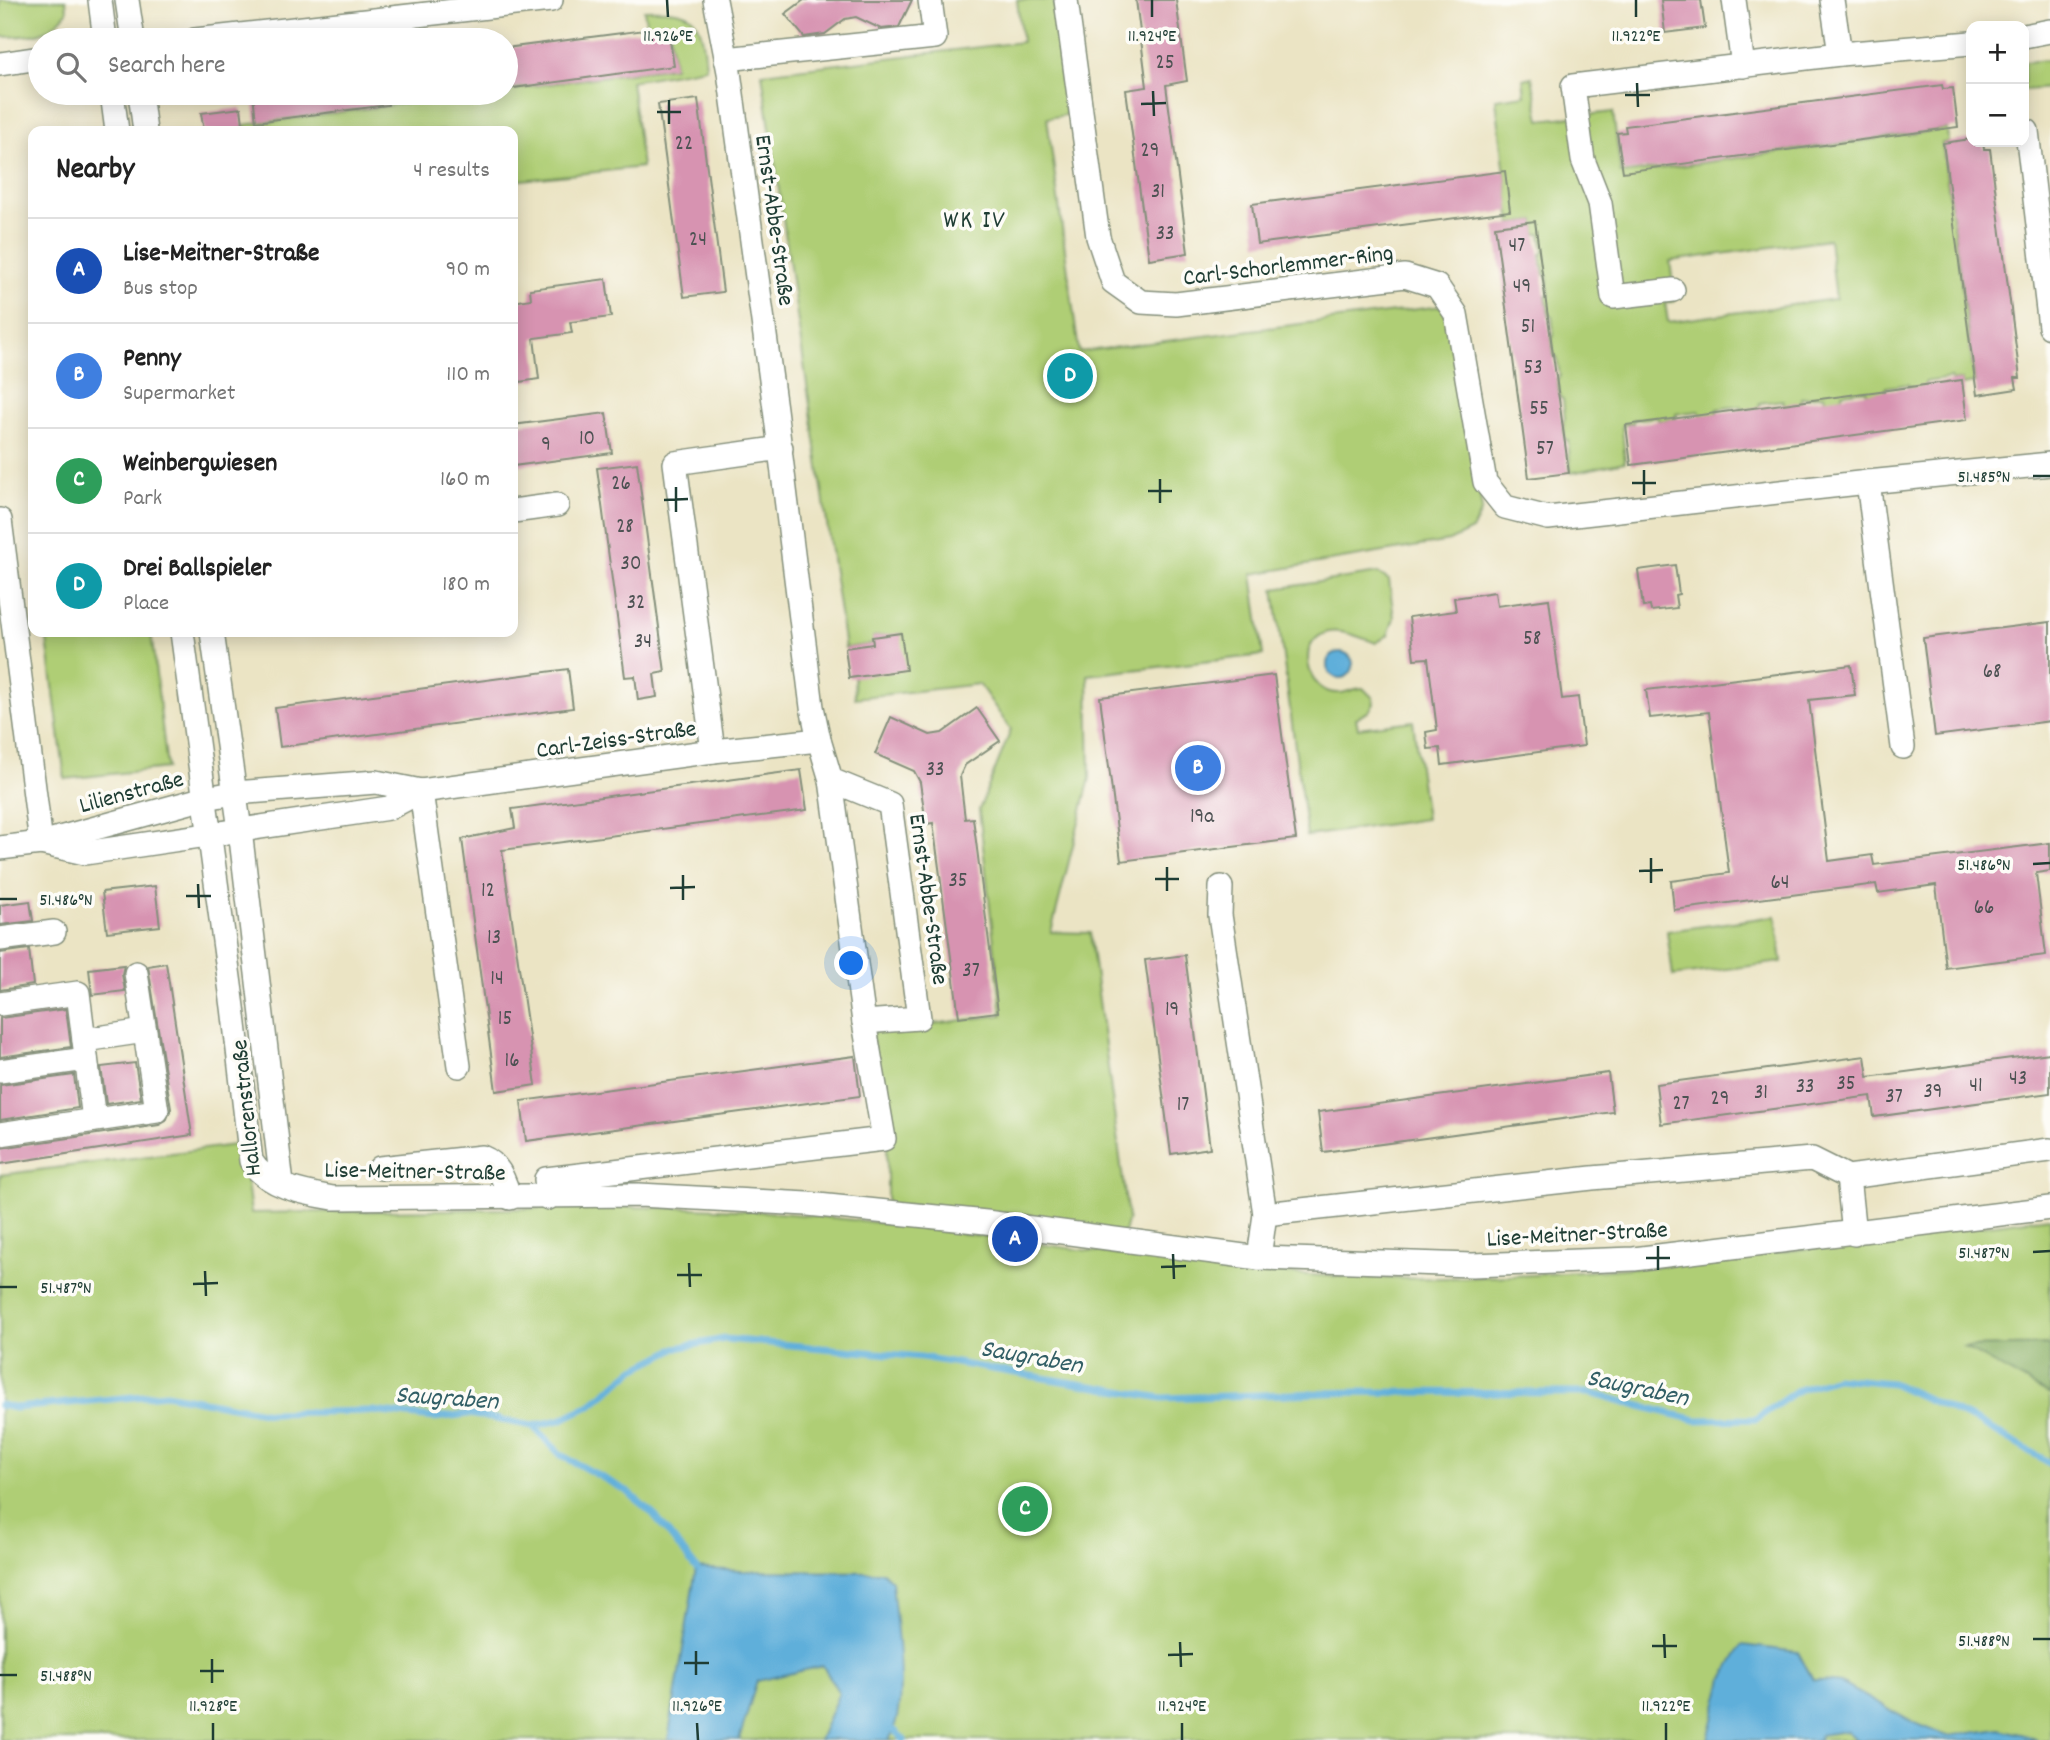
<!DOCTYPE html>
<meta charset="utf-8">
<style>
body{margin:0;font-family:Dekko,sans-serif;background:#f6f6f6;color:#222}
.controls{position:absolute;right:21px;top:21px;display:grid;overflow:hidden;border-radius:14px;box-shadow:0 4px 18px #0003}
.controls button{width:63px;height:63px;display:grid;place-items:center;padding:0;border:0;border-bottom:2px solid #e0e0e0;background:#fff;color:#222;font:35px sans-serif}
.you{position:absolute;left:852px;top:964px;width:24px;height:24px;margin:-18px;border:5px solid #fff;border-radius:50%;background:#1a73e8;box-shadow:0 0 0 10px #1a73e833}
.badge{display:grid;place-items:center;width:46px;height:46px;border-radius:50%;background:#0f766e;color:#fff;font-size:23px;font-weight:700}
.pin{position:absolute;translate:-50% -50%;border:4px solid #fff;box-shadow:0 2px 7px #0006}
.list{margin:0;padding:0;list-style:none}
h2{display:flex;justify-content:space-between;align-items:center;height:91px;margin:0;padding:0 28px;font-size:30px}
h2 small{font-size:23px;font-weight:400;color:#767676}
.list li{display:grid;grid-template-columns:46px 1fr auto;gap:21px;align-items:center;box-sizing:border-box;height:105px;padding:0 28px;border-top:2px solid #e0e0e0}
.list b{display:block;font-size:26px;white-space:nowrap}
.list p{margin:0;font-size:23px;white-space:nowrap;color:#767676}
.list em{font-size:23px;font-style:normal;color:#767676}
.icon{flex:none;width:38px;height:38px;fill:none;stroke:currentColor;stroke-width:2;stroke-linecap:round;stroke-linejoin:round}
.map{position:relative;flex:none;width:2050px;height:1740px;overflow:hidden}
.search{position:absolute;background:#fff;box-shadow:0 4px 18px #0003;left:28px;top:28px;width:490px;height:77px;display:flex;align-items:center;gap:18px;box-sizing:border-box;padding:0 24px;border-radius:38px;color:#767676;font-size:26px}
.panel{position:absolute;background:#fff;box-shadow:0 4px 18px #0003;left:28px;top:126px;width:490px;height:511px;border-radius:14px}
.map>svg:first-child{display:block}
.green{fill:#afce75;stroke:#678654;stroke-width:2;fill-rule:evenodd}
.forest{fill:#8bb166;stroke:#55774d;stroke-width:2}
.water{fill:#5fafda;stroke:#3f7687;stroke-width:2}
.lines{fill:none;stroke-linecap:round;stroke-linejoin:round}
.stream{stroke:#5fafda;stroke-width:7}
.building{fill:#d793b1}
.minor-casing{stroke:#85907c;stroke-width:26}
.minor{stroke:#fff;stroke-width:23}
.ticks{fill:none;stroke:#1f3d34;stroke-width:2.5}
.labels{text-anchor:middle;stroke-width:7;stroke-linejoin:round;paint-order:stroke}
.number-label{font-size:21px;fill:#4d5253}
.street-label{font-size:24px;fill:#1f3d34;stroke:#fdfcf7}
.neighbourhood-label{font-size:26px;letter-spacing:2px;fill:#1f3d34;stroke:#fdfcf7}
.water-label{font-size:26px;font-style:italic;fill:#325f66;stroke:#fdfcf7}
.ticks-label{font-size:18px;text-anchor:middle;fill:#1f3d34;stroke:#fdfcf7;stroke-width:7;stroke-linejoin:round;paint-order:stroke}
</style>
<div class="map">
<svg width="2050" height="1740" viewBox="0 0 2050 1740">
<rect width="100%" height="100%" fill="#fdfcf7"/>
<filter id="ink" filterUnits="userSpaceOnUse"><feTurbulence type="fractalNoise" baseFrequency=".0143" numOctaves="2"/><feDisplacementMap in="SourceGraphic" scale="14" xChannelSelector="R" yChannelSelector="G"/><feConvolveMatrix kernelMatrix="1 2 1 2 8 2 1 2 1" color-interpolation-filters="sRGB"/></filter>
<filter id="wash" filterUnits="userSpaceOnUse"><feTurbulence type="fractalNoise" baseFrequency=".00686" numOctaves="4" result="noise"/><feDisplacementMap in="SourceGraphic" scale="28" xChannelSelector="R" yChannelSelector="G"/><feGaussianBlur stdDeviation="1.57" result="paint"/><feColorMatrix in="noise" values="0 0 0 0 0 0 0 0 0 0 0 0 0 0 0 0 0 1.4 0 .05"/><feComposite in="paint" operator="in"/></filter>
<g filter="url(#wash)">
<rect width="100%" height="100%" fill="#ebe4c4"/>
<g class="green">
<path d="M0,0H66L67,12C47,37 33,36 3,37L0,35Z"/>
<path d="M1017,0H1054L1066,115L1047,118L1079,352L1441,306L1454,329L1482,510L1472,530L1449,541L1252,574L1263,655L1088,675L1090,778L1051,932L1090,933L1128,1218L1123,1236L887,1213V1143L871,1032L1002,1015L979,810L1011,730L979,684L855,698L854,677L901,634L873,637V644L845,648L762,73L1022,42Z"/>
<path d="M644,10C697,8 702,17 706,68L631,81L642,167L513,181V131H245L244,125L482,93H506V90L674,67L669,26L647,29Z"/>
<path d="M2050,60V88L2024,90V62Z"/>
<path d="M1532,77L1540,120L1613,112L1621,174L1947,129L1948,142L1942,143L1975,383L1962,385V380L1952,381L1951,378L1925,382V387L1909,388L1908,384L1886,387V392L1867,394L1866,390L1842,393V397L1825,400L1824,395L1801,398V403L1784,405L1783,400L1760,403L1759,408L1743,410L1741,406L1717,409V414L1700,416L1699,411L1676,414V419L1659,421L1657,417L1633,420V423L1622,425L1625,462L1571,473L1568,440H1565L1563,421L1565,420L1563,399L1560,398L1557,379L1560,378L1557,357H1554L1552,337L1554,336L1552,316H1549L1546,295H1549L1547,275H1544L1541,254L1544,253L1541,234H1536L1535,221L1511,224L1496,99L1525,95L1523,79ZM1829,239L1836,299L1668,322L1665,303L1675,301L1670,261Z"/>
<path d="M1378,573L1389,580L1394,618L1388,635L1376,643C1353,635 1323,619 1309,649C1305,670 1316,695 1341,693C1348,692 1355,688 1363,688L1373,698L1374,704L1368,712L1356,718L1358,728L1413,721L1426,819L1307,836L1274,589Z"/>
<path d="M46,632H151L167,768L65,779Z"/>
<path d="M1776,916L1782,962L1673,976L1667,931Z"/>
<path d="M242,1144L251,1213C336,1212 420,1210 505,1209C593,1207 681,1205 768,1212C970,1227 1170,1272 1373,1278C1600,1283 1825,1245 2050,1217V1740H0V1175Z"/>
</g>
<path class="forest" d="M2050,1345V1395L1964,1347Z"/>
<g class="water">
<circle cx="1340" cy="665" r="13"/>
<path d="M696,1568L741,1571L883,1572L892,1581C895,1621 910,1706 889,1740H819L839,1693L823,1666L757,1681L739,1740H668Z"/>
<path d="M1742,1645L1798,1652L1813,1680L1841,1683L1910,1721L1947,1736L2000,1729L2025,1735L2036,1740H1857L1847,1731L1820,1735L1819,1740H1708L1723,1678Z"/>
</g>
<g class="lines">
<g class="stream">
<path d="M0,1405L15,1408L166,1394L269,1413L372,1411L434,1418L469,1414L533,1426L560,1420L591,1405L633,1370L676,1348L725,1339L921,1357L1162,1398L1356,1392L1589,1393L1696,1420L1756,1419L1798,1390L1836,1378L1892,1383L1978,1422L2050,1463"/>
<path d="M533,1426L561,1455L627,1491L655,1516L696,1568"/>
<path d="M895,1731L904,1740"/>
</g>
</g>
<g id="blocks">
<g class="building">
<path d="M804,0H912L899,27L881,29L856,17L845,19L825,34L804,37L785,14Z"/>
<path d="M1136,0H1176L1187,81L1166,85L1188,253L1149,259L1126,90L1147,87Z"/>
<path d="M1661,0H1701L1705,28L1665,33Z"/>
<path d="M668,27L674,66L506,89V48Z"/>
<path d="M1942,85L1943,89L1953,88L1958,127L1623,172L1617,133L1626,132L1625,126Z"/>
<path d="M253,93H387L388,105L256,122Z"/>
<path d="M698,99L723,292L684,297L658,104Z"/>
<path d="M241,108L244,131H204L201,113Z"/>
<path d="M1971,139V142H1983L1984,149H1990L2020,378H2015L2017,389L1977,395L1943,143Z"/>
<path d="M1505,171L1510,211L1257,244L1252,204Z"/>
<path d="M1535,221L1569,473L1529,478L1495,226Z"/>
<path d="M606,279L611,317L570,322L572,333L534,338L539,379L513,383V302L531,299L530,289Z"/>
<path d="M1962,380L1967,420L1631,465L1626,425Z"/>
<path d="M606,413L612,453L513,466V425Z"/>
<path d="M637,463L665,672L654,674L657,697L638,700L635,676L625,677L597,468Z"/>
<path d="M1675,565L1679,594L1675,595L1677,608L1651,611L1650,606L1643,607L1638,570Z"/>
<path d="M1495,592L1497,606L1549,599L1562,699L1578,697L1584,746L1442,765L1440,748L1428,749L1426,732L1437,730L1428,658L1414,659L1409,617L1456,611L1454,598Z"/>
<path d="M2050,622V721L1935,736L1923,638Z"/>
<path d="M901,633L906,670L849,678L845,648L873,644L872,637Z"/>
<path d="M1851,665L1855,695L1809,700L1829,861L1872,855L1874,865L2050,843V871L2036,873L2046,955L1946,968L1936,885L1878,893L1876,884L1674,910L1671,881L1729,873L1709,712L1650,718L1646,690Z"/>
<path d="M568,669L573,708L280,747L275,708Z"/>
<path d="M1274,675L1296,839L1121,861L1100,697Z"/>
<path d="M977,708L1000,741L965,765L960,776L965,819L973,818L998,1012L959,1017L933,823L926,824L920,782L914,771L875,754L891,717L930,735L942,733Z"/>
<path d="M801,770L807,810L502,850L536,1085L496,1091L462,839L515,828L512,809Z"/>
<path d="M155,886L160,926L107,932L102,892Z"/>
<path d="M30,901L33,921L0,925V905Z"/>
<path d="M29,949L33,985L0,990V953Z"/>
<path d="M1185,955L1210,1148L1171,1154L1145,960Z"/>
<path d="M166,963L192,1135L0,1164V1148L159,1125L166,1121L171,1109L148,966Z"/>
<path d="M124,965L122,974L125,991L92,995L89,969Z"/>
<path d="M66,1009L71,1047L0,1057V1018Z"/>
<path d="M2050,1053V1093L1874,1117L1871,1096L1661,1124L1656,1084L1865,1056L1868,1077Z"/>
<path d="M855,1056L860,1096L526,1141L521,1101Z"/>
<path d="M135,1063L141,1099L106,1104L101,1067Z"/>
<path d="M1608,1073L1613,1112L1323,1152L1318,1112Z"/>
<path d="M74,1075L78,1108L0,1120V1085Z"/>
</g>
</g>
</g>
<g filter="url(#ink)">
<use href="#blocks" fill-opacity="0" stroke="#85907c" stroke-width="2"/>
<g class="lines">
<defs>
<g id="minor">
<path d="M100,0L105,40"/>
<path d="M127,0L133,40"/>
<path d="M715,0L729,72L775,409L812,707L819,740L831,780L864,1022L919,1018L890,804L831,780"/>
<path d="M1066,0L1098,237L1113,282L1141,302L1176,304L1405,276L1437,286L1456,314L1485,482L1505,507L1548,518L1868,482L2050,464"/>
<path d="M1734,0L1743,66"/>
<path d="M1832,0L1840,54"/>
<path d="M2024,36L2050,31"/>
<path d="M195,40L551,0"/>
<path d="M726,59L935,37L930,0"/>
<path d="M0,64L40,58"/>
<path d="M112,93L117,131"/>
<path d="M140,93L145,131"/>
<path d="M2027,131L2050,327"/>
<path d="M1673,290L1613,297L1600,203L1583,160L1573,86L1840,54L1971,43"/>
<path d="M1868,482L1903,747"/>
<path d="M513,511L557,505"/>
<path d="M0,520L41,843"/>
<path d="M182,632L233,1007L251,1161C267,1187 305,1193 333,1198L639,1195L808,1204L986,1222L1259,1258L1472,1265L1634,1259L2050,1208"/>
<path d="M212,632L240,830L282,1184"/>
<path d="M713,751L675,463L781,448"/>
<path d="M421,791L459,1066"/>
<path d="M41,843L85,853L389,808L421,791L713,751L819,740"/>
<path d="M0,848L41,843L205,798L235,793L376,782L421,791"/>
<path d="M1221,887L1220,915L1265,1214L1259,1258"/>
<path d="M0,939L54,932"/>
<path d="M0,1004L78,993L94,1120"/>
<path d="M84,1040L145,1031"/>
<path d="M0,1071L86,1059"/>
<path d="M0,1134L157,1111L136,973"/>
<path d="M380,1168L482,1157C500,1164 504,1181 510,1198"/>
<path d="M1848,1177L1854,1234"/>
<path d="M548,1198L546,1179L884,1139L864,1022"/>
<path d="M1265,1214L1592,1178L1812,1159L1848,1177L2050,1150"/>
</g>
</defs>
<use href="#minor" class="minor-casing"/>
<use href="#minor" class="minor"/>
</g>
</g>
<path class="ticks" d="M667,0L668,17M1152,0V17M1636,0V17M1637,83L1638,107M1153,91L1154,116M1625,95H1650M669,100V124M1141,104L1166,103M657,112H681M1644,470V495M2033,476H2050M1160,479V503M1632,483H1656M676,487V512M1148,491H1172M664,500L688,499M1651,858V883M2033,864L2050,863M1167,867V891M1639,871L1663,870M683,875V900M1155,879H1179M198,884L199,908M670,888L695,887M186,896H211M0,899H17M1658,1246V1270M2033,1252L2050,1251M1173,1254L1174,1279M1646,1258H1670M689,1263L690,1287M1161,1267L1186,1266M205,1271L206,1296M677,1275H702M193,1284L218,1283M0,1287H17M1664,1634L1665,1658M2033,1639H2050M1180,1642L1181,1667M1652,1646H1677M696,1651V1675M1168,1655L1193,1654M212,1659V1683M684,1663H709M200,1671H224M0,1675H17M213,1723V1740M697,1723L698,1740M1182,1723V1740M1666,1723V1740"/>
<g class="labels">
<g class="number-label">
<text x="1165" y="68">25</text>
<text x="684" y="149">22</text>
<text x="1150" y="156">29</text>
<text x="1158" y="197">31</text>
<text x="1165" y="239">33</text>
<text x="698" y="245">24</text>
<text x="1517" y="251">47</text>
<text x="1522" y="292">49</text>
<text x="1528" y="332">51</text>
<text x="1533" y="373">53</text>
<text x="1539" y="414">55</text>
<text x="587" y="444">10</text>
<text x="546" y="450">9</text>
<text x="1545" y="454">57</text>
<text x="621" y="489">26</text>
<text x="625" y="532">28</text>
<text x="631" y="569">30</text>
<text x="636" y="608">32</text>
<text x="1532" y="644">58</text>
<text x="643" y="647">34</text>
<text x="1992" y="677">68</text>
<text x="935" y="775">33</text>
<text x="1202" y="822">19a</text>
<text x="958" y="886">35</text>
<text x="1780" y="888">64</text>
<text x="488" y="896">12</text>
<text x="1984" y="913">66</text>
<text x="494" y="943">13</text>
<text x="971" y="976">37</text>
<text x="497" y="984">14</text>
<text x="1172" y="1015">19</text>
<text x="505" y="1024">15</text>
<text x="512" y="1066">16</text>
<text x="2018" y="1084">43</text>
<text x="1846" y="1089">35</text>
<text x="1976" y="1091">41</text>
<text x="1805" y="1092">33</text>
<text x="1933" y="1097">39</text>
<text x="1761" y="1098">31</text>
<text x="1894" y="1102">37</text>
<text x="1720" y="1104">29</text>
<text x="1681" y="1109">27</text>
<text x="1183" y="1110">17</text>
</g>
<g class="street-label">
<text transform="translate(776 220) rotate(82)" y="8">Ernst-Abbe-Straße</text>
<text transform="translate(1288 264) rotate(-7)" y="8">Carl-Schorlemmer-Ring</text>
<text transform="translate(616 738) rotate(-8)" y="8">Carl-Zeiss-Straße</text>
<text transform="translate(131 791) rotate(-15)" y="8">Lilienstraße</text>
<text transform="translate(930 899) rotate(82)" y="8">Ernst-Abbe-Straße</text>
<text transform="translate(245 1108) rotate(-96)" y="8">Hallorenstraße</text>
<text transform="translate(415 1170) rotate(1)" y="8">Lise-Meitner-Straße</text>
<text transform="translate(1577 1233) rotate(-3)" y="8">Lise-Meitner-Straße</text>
</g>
<g class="neighbourhood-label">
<text x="975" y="227">WK IV</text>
</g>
<g class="water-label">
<text transform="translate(1032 1355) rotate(10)" y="9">Saugraben</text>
<text transform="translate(1638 1386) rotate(12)" y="9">Saugraben</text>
<text transform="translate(447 1396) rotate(4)" y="9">Saugraben</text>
</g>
</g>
<g class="ticks-label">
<text x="668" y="41">11.926°E</text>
<text x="1152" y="41">11.924°E</text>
<text x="1636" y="41">11.922°E</text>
<text x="1984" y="482">51.485°N</text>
<text x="1984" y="870">51.486°N</text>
<text x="66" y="905">51.486°N</text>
<text x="1984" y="1258">51.487°N</text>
<text x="66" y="1293">51.487°N</text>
<text x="1984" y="1646">51.488°N</text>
<text x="66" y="1681">51.488°N</text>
<text x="213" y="1711">11.928°E</text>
<text x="697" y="1711">11.926°E</text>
<text x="1182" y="1711">11.924°E</text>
<text x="1666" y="1711">11.922°E</text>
</g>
</svg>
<div class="controls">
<button>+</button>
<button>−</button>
</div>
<div class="you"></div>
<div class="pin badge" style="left:1015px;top:1239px;background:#1a4fb4">A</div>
<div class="pin badge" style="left:1198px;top:768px;background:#3f7fe0">B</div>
<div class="pin badge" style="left:1025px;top:1509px;background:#2e9e5b">C</div>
<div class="pin badge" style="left:1070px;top:376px;background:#0f9aa8">D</div>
<div class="search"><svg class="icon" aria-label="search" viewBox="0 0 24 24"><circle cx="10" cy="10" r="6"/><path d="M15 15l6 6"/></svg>Search here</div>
<section class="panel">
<h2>Nearby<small>4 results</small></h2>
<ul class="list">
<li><span class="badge" style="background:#1a4fb4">A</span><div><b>Lise-Meitner-Straße</b><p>Bus stop</p></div><em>90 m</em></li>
<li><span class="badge" style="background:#3f7fe0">B</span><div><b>Penny</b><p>Supermarket</p></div><em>110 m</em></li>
<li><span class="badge" style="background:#2e9e5b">C</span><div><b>Weinbergwiesen</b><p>Park</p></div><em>160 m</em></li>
<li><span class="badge" style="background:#0f9aa8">D</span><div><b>Drei Ballspieler</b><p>Place</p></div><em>180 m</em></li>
</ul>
</section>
</div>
